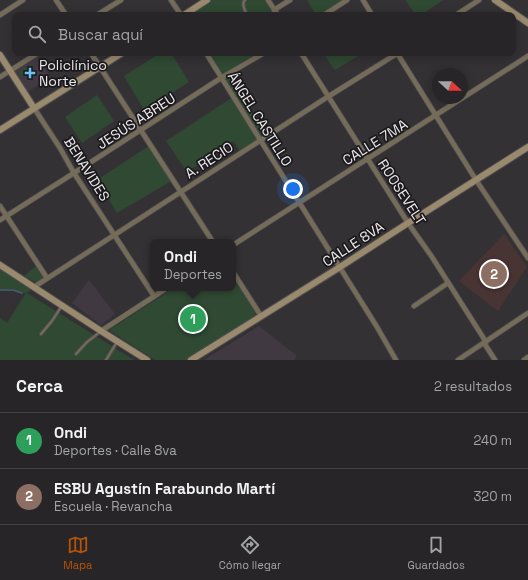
<!DOCTYPE html>
<html lang="es">
<meta charset="utf-8">
<style>
body{margin:0;font-family:"Space Grotesk",sans-serif;background:#2f2d30;color:#f1f3f6}
.compass{position:absolute;left:432px;top:68px;width:36px;height:36px;border-radius:50%;background:#272528;box-shadow:0 2px 10px #0003;rotate:111deg}
.you{position:absolute;left:293px;top:189px;width:14px;height:14px;margin:-10px;border:3px solid #fff;border-radius:50%;background:#1a73e8;box-shadow:0 0 0 6px #1a73e833}
.badge{display:grid;place-items:center;width:26px;height:26px;border-radius:50%;background:#b45309;color:#fff;font-size:13px;font-weight:700}
.pin{position:absolute;translate:-50% -50%;border:2px solid #fff;box-shadow:0 1px 4px #0006}
.popup{position:absolute;left:150px;top:239px;width:86px;height:52px;box-sizing:border-box;display:grid;place-content:center;border-radius:8px;background:#272528;filter:drop-shadow(0 1px 3px #0005);font-size:13px;white-space:nowrap;color:#a4a5a8}
.popup b{font-size:15px;color:#f1f3f6}
.popup::after{content:'';position:absolute;left:50%;top:100%;margin-left:-8px;border:8px solid transparent;border-top-color:#272528}
.list{margin:0;padding:0;list-style:none}
h2{display:flex;justify-content:space-between;align-items:center;height:52px;margin:0;padding:0 16px;font-size:17px}
h2 small{font-size:13px;font-weight:400;color:#a4a5a8}
.list li{display:grid;grid-template-columns:26px 1fr auto;gap:12px;align-items:center;box-sizing:border-box;height:56px;padding:0 16px;border-top:1px solid #434245}
.list b{display:block;font-size:15px;white-space:nowrap}
.list p{margin:0;font-size:13px;white-space:nowrap;color:#a4a5a8}
.list em{font-size:13px;font-style:normal;color:#a4a5a8}
.icon{flex:none;width:22px;height:22px;fill:none;stroke:currentColor;stroke-width:2;stroke-linecap:round;stroke-linejoin:round}
.map{position:relative;flex:none;width:528px;height:360px;overflow:hidden}
.search{position:absolute;background:#272528;box-shadow:0 2px 10px #0003;left:12px;right:12px;top:12px;height:44px;display:flex;align-items:center;gap:10px;box-sizing:border-box;padding:0 14px;border-radius:8px;color:#a4a5a8;font-size:15px}
.sheet{height:164px;background:#272528}
nav{display:flex;justify-content:space-around;align-items:center;box-sizing:border-box;height:56px;border-top:1px solid #434245;background:#272528;font-size:11px;color:#a4a5a8}
nav a{display:grid;justify-items:center;gap:2px}
nav .on{color:#b45309}
.map>svg:first-child{display:block}
.built{fill:#403941}
.education{fill:#493434}
.green{fill:#2f4932}
.lines{fill:none;stroke-linecap:round;stroke-linejoin:round}
.stream{stroke:#475d72;stroke-width:1.5}
.lane-casing{stroke:#514f52;stroke-width:4}
.street-casing{stroke:#514f52;stroke-width:6}
.secondary-casing{stroke:#514f52;stroke-width:8}
.lane{stroke:#756b59;stroke-width:2}
.street{stroke:#756b59;stroke-width:4.5}
.secondary{stroke:#9a8a6d;stroke-width:6}
.poi-dot{fill:#6dc2f3;stroke:#1b191b;stroke-width:1.5}
.labels{text-anchor:middle;stroke-width:3.5;stroke-linejoin:round;paint-order:stroke}
.poi-label{font-size:14px;fill:#eceaec;stroke:#1b191b;text-anchor:start}
.street-label{font-size:14px;fill:#eceaec;stroke:#1b191b}
</style>
<div class="map">
<svg width="528" height="360" viewBox="0 0 528 360">
<rect width="100%" height="100%" fill="#343135"/>
<g class="built">
<path d="M36,54L50,77L25,94L10,71Z"/>
<path d="M89,280L115,314L101,325L72,303Z"/>
<path d="M259,326L297,356L294,360H204Z"/>
</g>
<path class="education" d="M504,234L527,267L498,311L459,281Z"/>
<g class="green">
<path d="M207,0H268L278,15H184Z"/>
<path d="M307,0H347L333,9L335,15H316Z"/>
<path d="M405,0H443L421,15H416Z"/>
<path d="M160,53H171L189,82L144,110L124,76Z"/>
<path d="M205,53H264L222,78L226,79L230,75L265,135L262,137L254,127L251,130L257,140L240,151L233,141L187,172L166,141L233,97Z"/>
<path d="M323,53H363L335,70Z"/>
<path d="M29,65L32,70L21,77L18,72Z"/>
<path d="M97,95L114,121L82,143L65,117Z"/>
<path d="M150,145L173,180L117,213L97,180Z"/>
<path d="M0,265L34,287L27,293L134,360H0V318L7,323L26,293H22L13,290H0Z"/>
<path d="M37,265L43,277L42,279L37,283L24,276Z"/>
<path d="M233,277L255,312L256,316L249,322L189,360H155L109,330L174,288H233Z"/>
</g>
<g class="lines">
<path class="stream" d="M0,290H13L22,293"/>
<defs>
<g id="lane">
<path d="M245,0C241,4 245,10 247,15"/>
<path d="M41,334L52,321L61,307"/>
<path d="M76,354L87,342L100,332"/>
<path d="M106,360L117,342"/>
</g>
<g id="street">
<path d="M56,0L66,15"/>
<path d="M171,0L181,15"/>
<path d="M268,0L278,15"/>
<path d="M363,0L372,15"/>
<path d="M274,10L290,0"/>
<path d="M0,15L23,0"/>
<path d="M97,15L121,0"/>
<path d="M324,15L347,0"/>
<path d="M456,15L479,0"/>
<path d="M91,53L213,242"/>
<path d="M206,53L377,327L396,360"/>
<path d="M301,53L408,223L432,257L486,342"/>
<path d="M397,53L476,180L528,258"/>
<path d="M0,77L38,53"/>
<path d="M34,108L60,148L74,173L154,296"/>
<path d="M0,206L47,278"/>
<path d="M0,220L74,173L221,78L264,53"/>
<path d="M233,245L528,56"/>
<path d="M233,272L261,316"/>
<path d="M34,287L329,96L398,53"/>
<path d="M414,306L448,283"/>
<path d="M101,331L167,288"/>
<path d="M484,343L495,360"/>
<path d="M458,360L528,313"/>
<path d="M524,360L528,357"/>
</g>
<g id="secondary">
<path d="M495,0L528,23"/>
<path d="M184,15L207,0"/>
<path d="M0,55L34,108"/>
<path d="M0,130L122,53"/>
<path d="M0,265L101,331L147,360"/>
<path d="M191,360L340,267L408,223L528,147"/>
</g>
</defs>
<use href="#lane" class="lane-casing"/>
<use href="#street" class="street-casing"/>
<use href="#secondary" class="secondary-casing"/>
<use href="#lane" class="lane"/>
<use href="#street" class="street"/>
<use href="#secondary" class="secondary"/>
</g>
<path class="poi-dot" d="M28 67h4v4h4v4h-4v4h-4v-4h-4v-4h4z"/>
<g class="labels">
<g class="poi-label">
<text x="39" y="70">Policlínico<tspan x="39" dy="16">Norte</tspan></text>
</g>
<g class="street-label">
<text transform="translate(260 119) rotate(58)" y="5">ÁNGEL CASTILLO</text>
<text transform="translate(136 121) rotate(-33)" y="5">JESÚS ABREU</text>
<text transform="translate(375 142) rotate(-32)" y="5">CALLE 7MA</text>
<text transform="translate(209 160) rotate(-33)" y="5">A. RECIO</text>
<text transform="translate(87 169) rotate(58)" y="5">BENAVIDES</text>
<text transform="translate(402 192) rotate(57)" y="5">ROOSEVELT</text>
<text transform="translate(353 244) rotate(-33)" y="5">CALLE 8VA</text>
</g>
</g>
</svg>
<svg class="compass" viewBox="-18 -18 36 36"><path d="M0-13l5 13h-10z" fill="#e53935"/><path d="M0 13l5-13h-10z" fill="#a4a5a8"/></svg>
<div class="you"></div>
<div class="pin badge" style="left:193px;top:319px;background:#2e9e5b">1</div>
<div class="popup"><b>Ondi</b>Deportes</div>
<div class="pin badge" style="left:494px;top:274px;background:#8d6e63">2</div>
<div class="search"><svg class="icon" aria-label="search" viewBox="0 0 24 24"><circle cx="10" cy="10" r="6"/><path d="M15 15l6 6"/></svg>Buscar aquí</div>
</div>
<section class="sheet">
<h2>Cerca<small>2 resultados</small></h2>
<ul class="list">
<li><span class="badge" style="background:#2e9e5b">1</span><div><b>Ondi</b><p>Deportes · Calle 8va</p></div><em>240 m</em></li>
<li><span class="badge" style="background:#8d6e63">2</span><div><b>ESBU Agustín Farabundo Martí</b><p>Escuela · Revancha</p></div><em>320 m</em></li>
</ul>
</section>
<nav>
<a class="on"><svg class="icon" aria-label="map" viewBox="0 0 24 24"><path d="M3 6l6-2 6 2 6-2v14l-6 2-6-2-6 2zM9 4v14M15 6v14"/></svg>Mapa</a>
<a><svg class="icon" aria-label="directions" viewBox="0 0 24 24"><path d="M12 3l9 9-9 9-9-9zM9 14v-3h6M13 9l2 2-2 2"/></svg>Cómo llegar</a>
<a><svg class="icon" aria-label="saved" viewBox="0 0 24 24"><path d="M7 4h10v16l-5-4-5 4z"/></svg>Guardados</a>
</nav>
